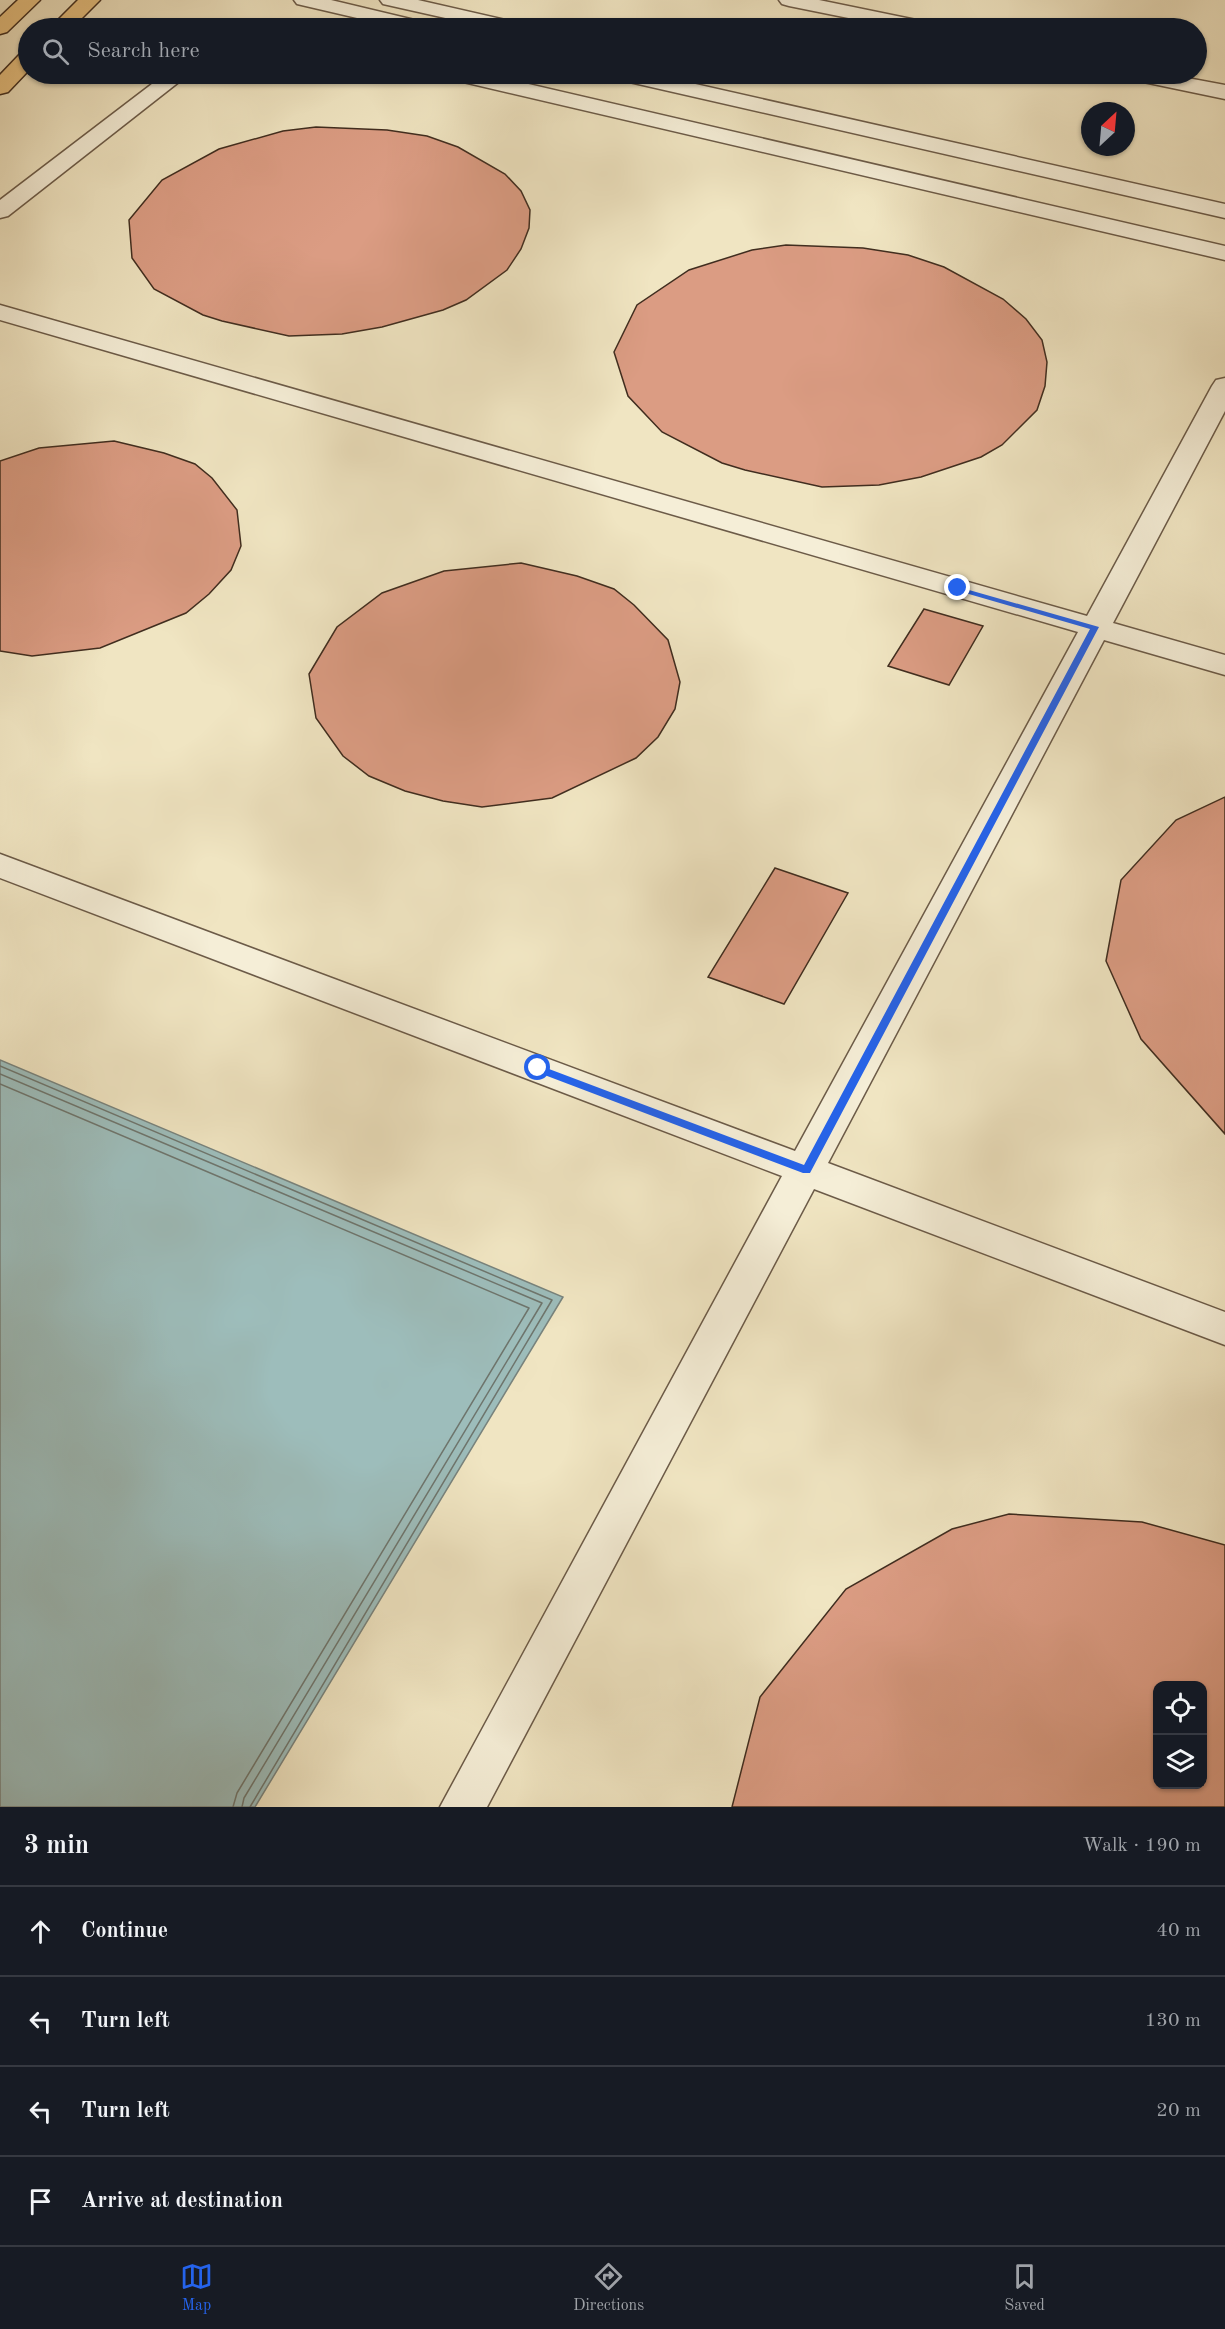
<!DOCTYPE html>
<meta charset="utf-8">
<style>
body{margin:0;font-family:"Old Standard TT",serif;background:#20242c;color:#f1f3f6}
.controls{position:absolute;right:18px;bottom:18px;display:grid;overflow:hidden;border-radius:12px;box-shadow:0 2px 4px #0004}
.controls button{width:54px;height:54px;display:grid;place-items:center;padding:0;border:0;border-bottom:2px solid #363941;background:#171b24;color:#f1f3f6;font:30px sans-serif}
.compass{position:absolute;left:1081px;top:102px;width:54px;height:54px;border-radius:50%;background:#171b24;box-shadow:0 2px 4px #0004;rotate:26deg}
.stop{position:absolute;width:18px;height:18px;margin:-14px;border:4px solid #2563eb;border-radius:50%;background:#fff}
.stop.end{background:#2563eb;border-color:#fff;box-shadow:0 2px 6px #0008}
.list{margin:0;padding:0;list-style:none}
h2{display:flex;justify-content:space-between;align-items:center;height:78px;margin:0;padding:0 24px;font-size:26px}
h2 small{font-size:20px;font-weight:400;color:#9ea1a6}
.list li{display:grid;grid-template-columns:39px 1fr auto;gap:18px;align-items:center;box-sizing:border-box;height:90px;padding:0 24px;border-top:2px solid #363941}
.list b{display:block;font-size:22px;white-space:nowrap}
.list em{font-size:20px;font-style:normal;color:#9ea1a6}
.icon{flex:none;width:33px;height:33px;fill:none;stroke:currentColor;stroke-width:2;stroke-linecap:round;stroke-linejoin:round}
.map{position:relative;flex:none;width:1225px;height:1807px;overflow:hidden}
.search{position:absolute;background:#171b24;box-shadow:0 2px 4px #0004;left:18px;right:18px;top:18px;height:66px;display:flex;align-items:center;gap:15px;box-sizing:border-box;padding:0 21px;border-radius:33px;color:#9ea1a6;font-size:22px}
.sheet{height:438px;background:#171b24}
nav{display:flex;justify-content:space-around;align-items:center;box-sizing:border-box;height:84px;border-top:2px solid #363941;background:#171b24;font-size:16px;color:#9ea1a6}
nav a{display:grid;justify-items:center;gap:3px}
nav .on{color:#2563eb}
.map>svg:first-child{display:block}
.water{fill:#9dbdbb;stroke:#78837d;stroke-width:1.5}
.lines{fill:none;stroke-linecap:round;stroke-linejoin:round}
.shore{stroke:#6e756d;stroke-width:1.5}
.building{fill:#db9c83;stroke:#402d1f;stroke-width:1.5;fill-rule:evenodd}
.minor-casing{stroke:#6c5b48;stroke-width:3}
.major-casing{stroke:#402d1f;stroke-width:3}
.minor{fill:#f5eed7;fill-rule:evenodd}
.major{fill:#e8c281;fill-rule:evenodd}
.route{fill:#2563eb}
</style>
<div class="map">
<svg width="1225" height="1807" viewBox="0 0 1225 1807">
<rect width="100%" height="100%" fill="#f0e5c2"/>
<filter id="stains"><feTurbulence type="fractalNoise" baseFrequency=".00333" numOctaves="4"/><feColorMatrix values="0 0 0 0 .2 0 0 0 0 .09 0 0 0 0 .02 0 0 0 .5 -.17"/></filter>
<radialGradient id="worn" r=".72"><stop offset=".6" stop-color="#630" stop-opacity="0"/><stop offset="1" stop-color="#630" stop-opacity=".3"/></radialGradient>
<path class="water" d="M0,1060L563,1297L255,1807H0Z"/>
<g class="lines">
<g class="shore">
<path d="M0,1066L552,1300L250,1807"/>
<path d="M0,1074L542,1303L244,1798L242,1807"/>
<path d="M0,1084L529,1308L237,1793L233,1807"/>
</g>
</g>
<g class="building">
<path d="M316,127L387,130L427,136L458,147L505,174L521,191L530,210L529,228L521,249L507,270L466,300L443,310L382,327L342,334L289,336L222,321L203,315L154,289L132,258L129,220L162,180L219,149L283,131Z"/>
<path d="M786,245L863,248L908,255L944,267L1003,299L1026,319L1042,340L1047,362L1045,386L1037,410L1002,445L981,457L921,477L879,485L822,487L745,470L722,463L662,432L628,396L614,352L637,305L689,270L752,250Z"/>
<path d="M114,441L164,453L195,464L212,478L237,510L241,546L231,570L209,594L186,613L100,648L32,656L0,651V461L39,448Z"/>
<path d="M521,563L577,576L614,589L634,605L668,640L680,682L675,709L658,737L636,758L552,798L482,807L443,801L405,791L369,776L343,756L316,718L309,674L337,627L382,593L444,571Z"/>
<path d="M924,609L983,626L949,685L888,666Z"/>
<path d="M1225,797V1134L1141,1039L1106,961L1121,880L1176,820Z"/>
<path d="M775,868L848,893L784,1004L708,977Z"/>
<path d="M1009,1514L1142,1522L1225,1545V1807H732L760,1697L846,1589L952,1529ZM1158,1686H1203V1785H1158Z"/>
</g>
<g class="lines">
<defs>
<g id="minor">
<path d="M294,0H331L423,22L427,26L425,28H400L297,4Z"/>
<path d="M380,0H418L523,24L527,28H490L383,4Z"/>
<path d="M779,0H819L926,22L933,24L937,28H898L789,6L782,4Z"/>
<path d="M165,74H189L8,216L0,218V200Z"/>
<path d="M448,74H485L1225,246V260L459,81L451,79Z"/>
<path d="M614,74H651L1225,204V218L625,81L617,79Z"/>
<path d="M1126,74H1166L1225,85V99L1129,79Z"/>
<path d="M0,305L1087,616L1212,386L1216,380L1225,378V411L1113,623L1225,655V675L1104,640L828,1163L1225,1312V1345L814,1189L487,1807H440L782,1176L0,878V854L795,1151L1078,632L0,320Z"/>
</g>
<g id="major">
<path d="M18,0H40L7,32L0,34V17Z"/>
<path d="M78,0H100L72,28H50Z"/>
<path d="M28,53V71L8,92L0,94V75L20,54Z"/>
</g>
</defs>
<use href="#minor" class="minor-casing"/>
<use href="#major" class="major-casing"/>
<use href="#minor" class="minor"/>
<use href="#major" class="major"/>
</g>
<path class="route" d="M955,586L1099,627L810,1173H803L534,1071V1066H541L804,1165L1090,629L955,590Z"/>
<rect width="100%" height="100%" filter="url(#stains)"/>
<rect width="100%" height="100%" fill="url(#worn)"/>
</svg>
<div class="controls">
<button><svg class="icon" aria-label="locate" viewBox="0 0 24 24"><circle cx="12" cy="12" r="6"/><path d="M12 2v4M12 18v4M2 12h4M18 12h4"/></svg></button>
<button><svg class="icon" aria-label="layers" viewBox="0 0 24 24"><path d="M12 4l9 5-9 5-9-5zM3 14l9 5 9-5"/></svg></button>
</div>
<svg class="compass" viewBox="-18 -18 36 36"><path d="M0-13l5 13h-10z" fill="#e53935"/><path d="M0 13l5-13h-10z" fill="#9ea1a6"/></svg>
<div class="stop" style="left:538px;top:1068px"></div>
<div class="stop end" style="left:958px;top:588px"></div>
<div class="search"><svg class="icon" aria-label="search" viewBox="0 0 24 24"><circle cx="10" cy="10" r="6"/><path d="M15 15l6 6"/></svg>Search here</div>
</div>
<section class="sheet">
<h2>3 min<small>Walk · 190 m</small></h2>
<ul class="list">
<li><svg class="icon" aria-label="ahead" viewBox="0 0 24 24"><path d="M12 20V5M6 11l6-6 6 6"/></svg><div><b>Continue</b></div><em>40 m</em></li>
<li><svg class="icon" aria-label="left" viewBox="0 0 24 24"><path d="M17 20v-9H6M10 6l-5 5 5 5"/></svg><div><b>Turn left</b></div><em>130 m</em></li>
<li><svg class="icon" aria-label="left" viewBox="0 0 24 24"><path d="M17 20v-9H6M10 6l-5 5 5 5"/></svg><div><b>Turn left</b></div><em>20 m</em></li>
<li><svg class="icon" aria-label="arrive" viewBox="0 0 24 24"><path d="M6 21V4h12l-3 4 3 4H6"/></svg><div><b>Arrive at destination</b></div></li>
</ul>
</section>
<nav>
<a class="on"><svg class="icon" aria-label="map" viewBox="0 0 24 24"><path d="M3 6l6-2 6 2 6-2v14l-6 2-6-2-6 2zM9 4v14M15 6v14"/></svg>Map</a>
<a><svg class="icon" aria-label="directions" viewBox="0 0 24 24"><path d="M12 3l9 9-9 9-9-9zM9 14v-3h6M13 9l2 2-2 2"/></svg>Directions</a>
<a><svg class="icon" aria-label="saved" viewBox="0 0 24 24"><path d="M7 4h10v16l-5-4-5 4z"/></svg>Saved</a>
</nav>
